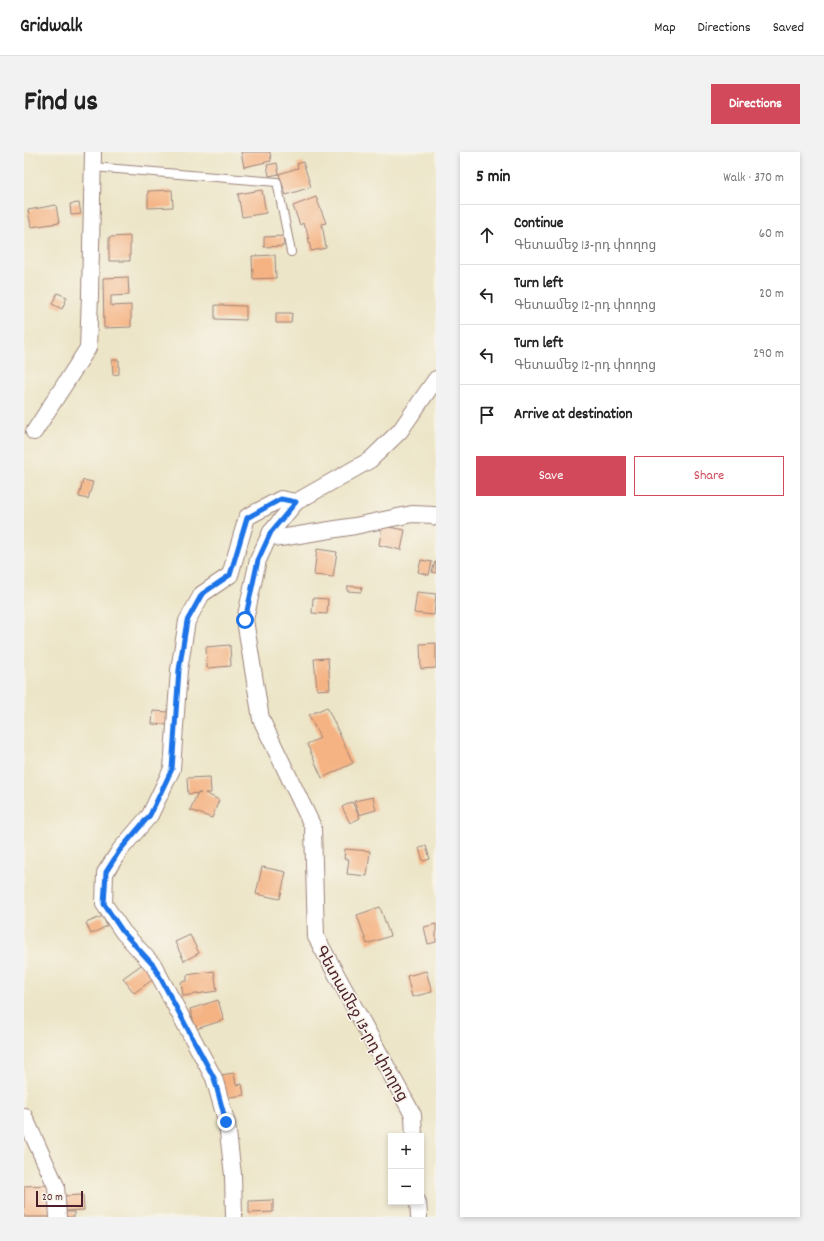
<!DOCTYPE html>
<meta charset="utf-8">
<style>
body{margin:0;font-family:Dekko,"Noto Sans Armenian",sans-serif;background:#f2f2f2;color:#222}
.controls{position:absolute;right:12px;bottom:12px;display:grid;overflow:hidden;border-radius:0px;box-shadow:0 2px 6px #0003}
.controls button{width:36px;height:36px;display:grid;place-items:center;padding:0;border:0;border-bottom:1px solid #e0e0e0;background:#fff;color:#222;font:20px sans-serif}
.scale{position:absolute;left:12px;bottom:10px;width:47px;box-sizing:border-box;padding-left:4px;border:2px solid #4a1f2b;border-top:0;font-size:11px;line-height:14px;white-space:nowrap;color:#4a1f2b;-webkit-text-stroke:3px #f7f3e8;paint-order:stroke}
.stop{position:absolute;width:12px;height:12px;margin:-9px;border:3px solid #1a73e8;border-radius:50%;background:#fff}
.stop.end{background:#1a73e8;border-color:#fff;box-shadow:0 1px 4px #0008}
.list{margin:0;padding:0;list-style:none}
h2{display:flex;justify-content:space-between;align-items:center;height:52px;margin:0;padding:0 16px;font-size:17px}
h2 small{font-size:13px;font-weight:400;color:#767676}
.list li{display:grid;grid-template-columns:26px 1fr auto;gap:12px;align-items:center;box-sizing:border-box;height:60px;padding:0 16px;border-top:1px solid #e0e0e0}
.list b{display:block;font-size:15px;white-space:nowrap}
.list p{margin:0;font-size:13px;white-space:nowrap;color:#767676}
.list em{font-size:13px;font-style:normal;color:#767676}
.actions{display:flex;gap:8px;padding:12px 16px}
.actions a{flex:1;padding:9px 0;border:1px solid #d1495b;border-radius:0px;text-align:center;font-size:14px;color:#d1495b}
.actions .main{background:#d1495b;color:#fff}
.icon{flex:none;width:22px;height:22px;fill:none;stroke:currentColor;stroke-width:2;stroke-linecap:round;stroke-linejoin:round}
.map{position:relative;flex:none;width:412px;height:1065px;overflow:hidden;border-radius:0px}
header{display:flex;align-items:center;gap:24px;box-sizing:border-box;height:56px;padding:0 20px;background:#fff;border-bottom:1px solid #e0e0e0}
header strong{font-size:19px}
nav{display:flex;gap:22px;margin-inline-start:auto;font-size:14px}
.intro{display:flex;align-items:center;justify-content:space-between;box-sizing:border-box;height:96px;padding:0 24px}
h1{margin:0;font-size:28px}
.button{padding:10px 18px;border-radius:0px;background:#d1495b;color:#fff;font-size:14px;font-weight:700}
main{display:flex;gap:24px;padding:0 24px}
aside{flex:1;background:#fff;border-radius:0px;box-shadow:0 2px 6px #0003}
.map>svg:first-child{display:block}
.building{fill:#f5b282}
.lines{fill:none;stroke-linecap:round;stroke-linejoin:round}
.lane-casing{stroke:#9b8279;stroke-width:10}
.street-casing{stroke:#9b8279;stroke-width:18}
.lane{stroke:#fff;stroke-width:8}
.street{stroke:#fff;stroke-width:16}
.route{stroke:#1a73e8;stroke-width:5}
.labels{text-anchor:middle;stroke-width:3.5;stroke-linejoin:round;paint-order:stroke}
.street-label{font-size:16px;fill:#4a1f2b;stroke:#f7f3e8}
</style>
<header>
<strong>Gridwalk</strong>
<nav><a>Map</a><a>Directions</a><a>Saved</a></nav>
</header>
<div class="intro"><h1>Find us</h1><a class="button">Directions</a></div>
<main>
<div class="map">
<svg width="412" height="1065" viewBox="0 0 412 1065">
<rect width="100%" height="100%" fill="#f7f3e8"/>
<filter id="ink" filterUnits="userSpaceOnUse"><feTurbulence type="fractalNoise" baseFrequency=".025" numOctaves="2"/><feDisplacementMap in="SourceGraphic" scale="8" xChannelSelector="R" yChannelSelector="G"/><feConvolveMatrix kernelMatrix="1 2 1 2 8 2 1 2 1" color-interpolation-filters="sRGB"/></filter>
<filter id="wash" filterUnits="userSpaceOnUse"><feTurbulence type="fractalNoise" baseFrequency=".012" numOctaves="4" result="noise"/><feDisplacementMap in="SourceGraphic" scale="16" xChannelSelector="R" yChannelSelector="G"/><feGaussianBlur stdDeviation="0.9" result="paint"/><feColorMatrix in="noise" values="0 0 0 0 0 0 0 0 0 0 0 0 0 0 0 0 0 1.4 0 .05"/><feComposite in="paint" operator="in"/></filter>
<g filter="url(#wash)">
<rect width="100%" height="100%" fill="#ece5c7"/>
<g id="blocks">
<g class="building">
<path d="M217,0H246L247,9L220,15Z"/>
<path d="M279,10L287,35L262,43L255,22L274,16L273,12Z"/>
<path d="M253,11L255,22L245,24L243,13Z"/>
<path d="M148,38L149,55L124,56V39Z"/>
<path d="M238,38L242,61L218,65L214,42Z"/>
<path d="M292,45L302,71L298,72L302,96L287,99L282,75H280L279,71L276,73L269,54Z"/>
<path d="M55,51L57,62L47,63L46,52Z"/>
<path d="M32,53L35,71L7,75L4,58Z"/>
<path d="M106,84V109H85V85Z"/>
<path d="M259,84L260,94L240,95V85Z"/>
<path d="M251,103L252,126L229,127L228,104Z"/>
<path d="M104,125L105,143L87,144V154L107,153V175L80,176L79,126Z"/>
<path d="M33,141L43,145L38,157L28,152Z"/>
<path d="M191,153L222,154V168L191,167Z"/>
<path d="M252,161H268L267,171H252Z"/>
<path d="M88,208H95V222L89,223Z"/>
<path d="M59,328L69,330L64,347L55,345Z"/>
<path d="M358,374L381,378L377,398L355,393Z"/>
<path d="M293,397L313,400L309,425L290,423Z"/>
<path d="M397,408L408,410L405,423L394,420Z"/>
<path d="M411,410H412V421L408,420Z"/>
<path d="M324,434L338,435L337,440L323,439Z"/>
<path d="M393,440L412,442L410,463L390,461Z"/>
<path d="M289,446L304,447L303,462L288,461Z"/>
<path d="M412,491V516L397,517L396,492Z"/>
<path d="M206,493L207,514L183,516L182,495Z"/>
<path d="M304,506L306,537L293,538L290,507Z"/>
<path d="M303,555L329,611L298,626L283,592L296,586L285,563Z"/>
<path d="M129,559L145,560L144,573L128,572Z"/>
<path d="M186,625L187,641H181L195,648L188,666L166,658L173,642L177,641L164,642L163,626Z"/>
<path d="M349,645L352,658L335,663L330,649Z"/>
<path d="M328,650L336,666L326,671L318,655Z"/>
<path d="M402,694L406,707L399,709L395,696Z"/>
<path d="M321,697L346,699L343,724L323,722L325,707H320Z"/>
<path d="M238,715L262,720L256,747L232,742Z"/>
<path d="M356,755L366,784L343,792L333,763Z"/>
<path d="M79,764L83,774L67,782L62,771Z"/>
<path d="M412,772V790L404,792L400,775Z"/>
<path d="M166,783L175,801L160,809L151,790Z"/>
<path d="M120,811L131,826L110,841L99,826Z"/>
<path d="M190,819L193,839L159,844L157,830L163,829V823Z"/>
<path d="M402,819L408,840L388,845L383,824Z"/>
<path d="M194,848L200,868L172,877L166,857Z"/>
<path d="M210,921L212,933L218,932L220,943L200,946L196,923Z"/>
<path d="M26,1033L28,1065H0V1034Z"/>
<path d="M59,1043L60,1058L39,1059L38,1044Z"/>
<path d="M249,1048V1060L225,1061V1049Z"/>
<rect x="42" y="1060" width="8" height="5"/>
</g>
</g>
</g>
<g filter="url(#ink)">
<use href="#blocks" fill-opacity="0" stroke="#9b8279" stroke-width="1"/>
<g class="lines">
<defs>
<path id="lane" d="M69,15L253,30L267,100"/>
<g id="street">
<path d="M10,280L64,196L66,143L69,0"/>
<path d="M247,380L256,386L331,374L388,362L410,363L412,365"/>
<path d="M0,964L32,1034L34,1065"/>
<path d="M390,984L389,963L292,785L289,675L237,567L221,468L234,408L247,380L272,350L346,308L376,279L412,227"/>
<path d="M394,1050L395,1065"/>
<path d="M210,1065L209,1023L203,972L190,926L130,814L99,780L80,752L81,721L96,698L126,663L148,617L155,518L163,469L178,442L206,423L223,365L257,347L272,350"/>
</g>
</defs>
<use href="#lane" class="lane-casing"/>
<use href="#street" class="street-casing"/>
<use href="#lane" class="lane"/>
<use href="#street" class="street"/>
</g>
</g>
<g class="lines" filter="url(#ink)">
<path class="route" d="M202,970L190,926L130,814L99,780L80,752L82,720L96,698L126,663L148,617L155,518L163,469L178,442L206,423L223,366L257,347L272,350L247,380L234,408L221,468"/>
</g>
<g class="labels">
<g class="street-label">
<text transform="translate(339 871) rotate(61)" y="6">Գետամեջ 13-րդ փողոց</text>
</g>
</g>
</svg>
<div class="controls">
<button>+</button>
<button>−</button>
</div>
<div class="scale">20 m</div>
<div class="stop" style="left:221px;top:468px"></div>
<div class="stop end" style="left:202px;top:970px"></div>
</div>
<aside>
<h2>5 min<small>Walk · 370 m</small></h2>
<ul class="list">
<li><svg class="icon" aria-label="ahead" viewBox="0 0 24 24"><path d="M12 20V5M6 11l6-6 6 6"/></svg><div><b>Continue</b><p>Գետամեջ 13-րդ փողոց</p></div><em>60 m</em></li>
<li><svg class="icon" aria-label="left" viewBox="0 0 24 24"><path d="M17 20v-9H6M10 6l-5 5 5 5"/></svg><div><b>Turn left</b><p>Գետամեջ 12-րդ փողոց</p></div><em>20 m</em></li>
<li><svg class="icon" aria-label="left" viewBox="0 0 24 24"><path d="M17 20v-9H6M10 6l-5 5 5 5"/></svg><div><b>Turn left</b><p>Գետամեջ 12-րդ փողոց</p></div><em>290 m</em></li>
<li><svg class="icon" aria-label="arrive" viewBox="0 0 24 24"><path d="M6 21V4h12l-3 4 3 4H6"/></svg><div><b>Arrive at destination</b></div></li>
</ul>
<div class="actions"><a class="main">Save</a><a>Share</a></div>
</aside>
</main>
